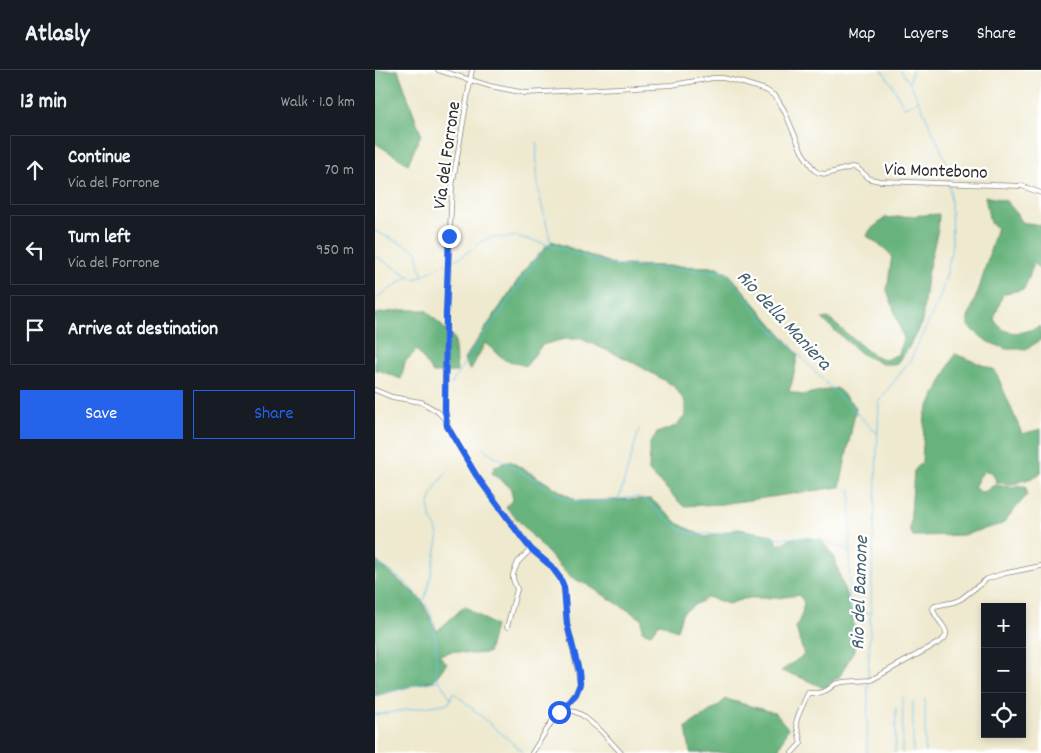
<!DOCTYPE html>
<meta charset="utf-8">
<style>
body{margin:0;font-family:Dekko,sans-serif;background:#20242c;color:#f1f3f6}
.controls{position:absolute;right:15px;bottom:15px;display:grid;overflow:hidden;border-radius:0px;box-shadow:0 2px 8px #0003}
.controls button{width:45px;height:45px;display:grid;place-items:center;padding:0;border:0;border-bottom:1px solid #363941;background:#171b24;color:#f1f3f6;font:25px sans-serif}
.stop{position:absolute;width:15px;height:15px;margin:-11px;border:4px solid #2563eb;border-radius:50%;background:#fff}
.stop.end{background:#2563eb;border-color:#fff;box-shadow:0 1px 5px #0008}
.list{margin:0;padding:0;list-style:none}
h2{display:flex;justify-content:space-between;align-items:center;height:65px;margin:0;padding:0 20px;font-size:21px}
h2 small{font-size:16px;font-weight:400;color:#9ea1a6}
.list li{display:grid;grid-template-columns:32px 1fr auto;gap:15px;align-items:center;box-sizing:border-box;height:70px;margin:0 10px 10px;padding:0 10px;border:1px solid #363941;border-radius:0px}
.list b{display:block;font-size:19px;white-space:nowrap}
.list p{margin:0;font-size:16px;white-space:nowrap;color:#9ea1a6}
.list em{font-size:16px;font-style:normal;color:#9ea1a6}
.actions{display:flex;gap:10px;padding:15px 20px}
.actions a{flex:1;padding:11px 0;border:1px solid #2563eb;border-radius:0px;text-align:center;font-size:18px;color:#2563eb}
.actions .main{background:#2563eb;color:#fff}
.icon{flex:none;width:28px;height:28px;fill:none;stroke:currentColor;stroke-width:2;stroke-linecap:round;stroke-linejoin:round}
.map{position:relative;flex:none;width:666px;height:683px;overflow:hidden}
header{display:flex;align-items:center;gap:30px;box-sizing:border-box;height:70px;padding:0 25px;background:#171b24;border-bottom:1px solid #363941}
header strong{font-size:24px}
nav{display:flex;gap:28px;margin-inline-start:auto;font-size:18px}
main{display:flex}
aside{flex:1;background:#171b24}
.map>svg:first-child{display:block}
.forest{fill:#67b37d;stroke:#496f54}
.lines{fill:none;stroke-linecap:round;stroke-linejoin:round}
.stream{stroke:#6cbfe8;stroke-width:1}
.minor-casing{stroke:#8c8a7d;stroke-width:5.5}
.minor{stroke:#fff;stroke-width:4}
.route{stroke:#2563eb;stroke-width:6}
.labels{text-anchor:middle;stroke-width:4.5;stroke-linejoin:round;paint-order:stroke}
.street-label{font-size:19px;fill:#2b2b2b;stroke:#fff}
.water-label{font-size:20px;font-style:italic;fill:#425f6d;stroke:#fff}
</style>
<header>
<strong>Atlasly</strong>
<nav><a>Map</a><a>Layers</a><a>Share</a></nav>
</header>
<main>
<aside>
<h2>13 min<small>Walk · 1.0 km</small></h2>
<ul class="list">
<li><svg class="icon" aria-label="ahead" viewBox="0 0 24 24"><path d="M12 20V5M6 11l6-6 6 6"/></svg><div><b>Continue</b><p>Via del Forrone</p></div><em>70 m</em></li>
<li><svg class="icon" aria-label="left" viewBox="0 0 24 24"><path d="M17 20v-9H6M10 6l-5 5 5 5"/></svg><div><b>Turn left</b><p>Via del Forrone</p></div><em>950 m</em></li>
<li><svg class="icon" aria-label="arrive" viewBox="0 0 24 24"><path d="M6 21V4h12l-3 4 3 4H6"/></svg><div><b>Arrive at destination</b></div></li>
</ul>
<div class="actions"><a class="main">Save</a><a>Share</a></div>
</aside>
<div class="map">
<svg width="666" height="683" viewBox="0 0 666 683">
<rect width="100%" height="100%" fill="#fff"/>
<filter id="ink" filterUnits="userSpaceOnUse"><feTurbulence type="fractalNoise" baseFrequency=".02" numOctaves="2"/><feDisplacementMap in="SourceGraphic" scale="10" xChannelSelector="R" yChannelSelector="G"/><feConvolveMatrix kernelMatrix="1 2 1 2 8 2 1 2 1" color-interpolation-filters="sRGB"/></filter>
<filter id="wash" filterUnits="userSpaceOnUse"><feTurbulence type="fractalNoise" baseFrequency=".0096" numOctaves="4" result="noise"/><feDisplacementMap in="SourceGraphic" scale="20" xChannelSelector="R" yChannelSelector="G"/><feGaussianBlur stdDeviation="1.12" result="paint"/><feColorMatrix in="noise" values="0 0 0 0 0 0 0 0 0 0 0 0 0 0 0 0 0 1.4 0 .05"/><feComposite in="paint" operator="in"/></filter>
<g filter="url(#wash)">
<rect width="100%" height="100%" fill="#eee9cf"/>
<g class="forest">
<path d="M0,0H23L46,64L33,94L0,73Z"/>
<path d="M610,126L631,131L639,140L646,152L666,155V200L659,194L649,219L628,224L619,249C630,269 649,263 666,256V270L651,279H632L613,272L593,256V248L605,216L622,157L615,153Z"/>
<path d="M564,144L563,159L552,205L547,252L533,279L521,294H507L485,283L447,249L453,248L495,283L510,290L524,284L529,269L512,220L517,186L510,179L492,166L495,160L510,148Z"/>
<path d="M177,171L240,195L343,197L355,205L423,284L417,312L414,321L426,325L462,318L481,337L465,417L347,434L308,436L274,401L275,373L282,363L301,356L310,346V332L299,316L252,289L206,269H189L167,275L151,296L130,290L110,273L95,301L89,290L151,198Z"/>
<path d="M27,240H51L79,268L82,302L58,303L42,280L30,292L26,309L3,300H0V244Z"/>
<path d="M580,284L620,300L647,364L666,359V403L657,408L638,414L622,413L617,402L610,401L605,406L599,417L605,422L611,421L619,415L633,417L651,416L652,425L627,454L588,465L538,466L535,459L539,401L547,392L550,344Z"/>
<path d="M135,391L202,431L276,429L304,454L330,467L363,459L398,465L404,475L420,467L446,470L458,485L478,545L480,578L465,606L449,618L425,607L406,601L429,585L421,558L427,544L429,532L424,525L402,528H378L368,529L353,534L333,527L308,542L302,560L284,553L276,564L267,561V549L211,514L195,507L131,437L138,429L135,417L117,403L120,396Z"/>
<path d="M0,490L46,529L62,561L90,536L120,556L113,583L96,584L78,581L64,585L72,593L59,610L0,626Z"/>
<path d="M351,629L400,643L413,658L402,683H315L311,657L343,636Z"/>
</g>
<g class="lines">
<g class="stream">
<path d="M507,0L516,13L529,37L544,31"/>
<path d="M535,11L537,0"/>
<path d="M162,72C161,94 162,115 167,136C170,149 174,161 176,175"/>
<path d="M0,161L42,181L47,206"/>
<path d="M0,186L39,209L43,208L71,193"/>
<path d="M75,191L86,187L109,170L116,167L131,168L140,166L183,177L211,188L243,196L349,202L353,204L388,250L398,261L418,278L441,303L502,363"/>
<path d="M0,229L33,207"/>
<path d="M76,315L96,282L124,245L171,175"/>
<path d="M107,378L189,428C212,437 238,429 262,427L266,428L272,432L297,453L307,460L318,464L361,463L407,468L434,467L452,472L474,481"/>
<path d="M476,419L474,535C477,546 485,543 495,543"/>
<path d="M244,429L264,360"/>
<path d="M0,492L14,500L32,514L51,535L56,544L61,572V606L75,627"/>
<path d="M49,532L54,514L63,470C63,459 60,457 56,448C49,431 62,414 72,402"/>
<path d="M493,609L504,331L536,289L565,227L572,203L577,175L576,133L572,93L544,31L534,12L525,0"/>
<path d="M0,626L34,616L62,611"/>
<path d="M0,645L74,633L78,622L149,683"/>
<path d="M492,683L493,613"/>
<path d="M520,683L521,638"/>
<path d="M527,683L528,627"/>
<path d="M538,683V632"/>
<path d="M550,683V629"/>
</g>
</g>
</g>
<g filter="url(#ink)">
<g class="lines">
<defs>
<g id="minor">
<path d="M63,0L115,16L150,23L297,15L338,8H348L365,12L391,20L401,27L409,40L427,82L439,100L444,103L451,104L477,97L482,98L495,109L505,111L647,116L666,123"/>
<path d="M97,0L77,117L71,245L70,340L72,356L101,405L156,479L176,496L185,508L189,517L192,554L203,601L205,614L201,624L190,638L183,642L157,683"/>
<path d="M0,320L17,327L46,332L62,341L72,351"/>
<path d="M132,557L142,519L138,509V504L143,492L156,479"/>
<path d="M190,638H192L207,645L226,661L246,683"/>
<path d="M417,683L426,673L421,653L423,646L433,623H444L452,620L460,614L468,612L496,610L563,573C584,562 558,551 558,538L560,536L579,532L586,529L612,509L627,504L666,496"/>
</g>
</defs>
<use href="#minor" class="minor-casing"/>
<use href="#minor" class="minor"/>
</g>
</g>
<g class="lines" filter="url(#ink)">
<path class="route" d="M74,166L71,245L70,340L72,356L101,405L147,468L156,479L176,496L185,508L189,517L192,554L204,601L205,614L201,624L190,638L184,642"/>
</g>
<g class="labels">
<g class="street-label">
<text transform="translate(70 85) rotate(-82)" y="7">Via del Forrone</text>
<text transform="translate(561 99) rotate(2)" y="7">Via Montebono</text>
</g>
<g class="water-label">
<text transform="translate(410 249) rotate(47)" y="7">Rio della Maniera</text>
<text transform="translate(483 523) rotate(-88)" y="7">Rio del Bamone</text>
</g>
</g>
</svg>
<div class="controls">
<button>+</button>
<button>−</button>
<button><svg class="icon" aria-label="locate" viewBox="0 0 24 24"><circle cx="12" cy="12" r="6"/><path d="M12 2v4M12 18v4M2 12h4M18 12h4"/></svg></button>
</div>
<div class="stop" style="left:184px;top:642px"></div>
<div class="stop end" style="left:74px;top:166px"></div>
</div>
</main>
